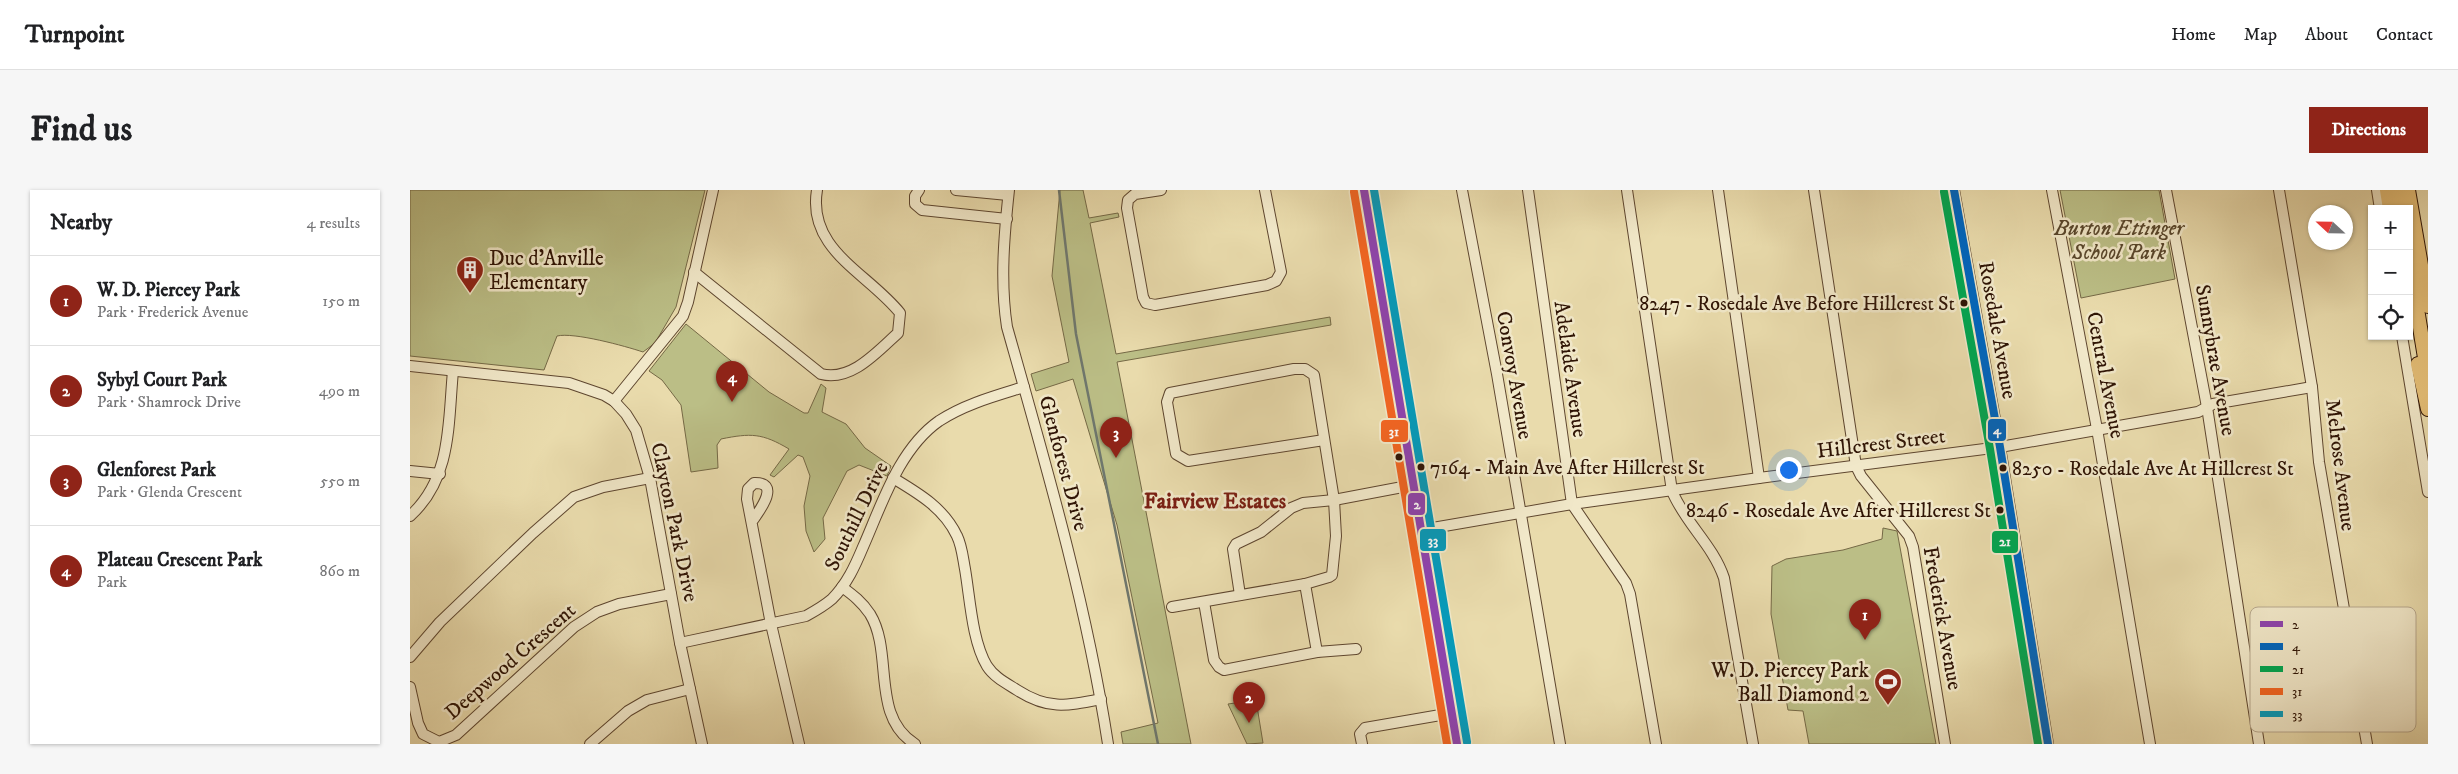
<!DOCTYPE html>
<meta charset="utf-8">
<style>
body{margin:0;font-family:"IM FELL DW Pica",serif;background:#f6f6f6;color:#202124}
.controls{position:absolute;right:15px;top:15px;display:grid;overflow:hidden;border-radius:0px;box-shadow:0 1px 4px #0004}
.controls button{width:45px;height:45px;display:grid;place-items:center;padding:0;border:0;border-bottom:1px solid #e0e0e0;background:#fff;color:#202124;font:25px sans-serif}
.compass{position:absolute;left:1898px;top:15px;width:45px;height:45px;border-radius:50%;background:#fff;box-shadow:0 1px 4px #0004;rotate:292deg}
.you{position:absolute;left:1378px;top:279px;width:18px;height:18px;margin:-12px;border:4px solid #fff;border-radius:50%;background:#1a73e8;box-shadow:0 0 0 8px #1a73e833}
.badge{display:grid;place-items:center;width:32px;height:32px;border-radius:50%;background:#8f2418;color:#fff;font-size:16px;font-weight:700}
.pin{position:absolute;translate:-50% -41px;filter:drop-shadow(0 1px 2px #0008)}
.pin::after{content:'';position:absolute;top:26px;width:18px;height:15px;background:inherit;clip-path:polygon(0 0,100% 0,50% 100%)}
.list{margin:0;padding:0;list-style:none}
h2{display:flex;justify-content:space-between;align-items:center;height:65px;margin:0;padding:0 20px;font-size:21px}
h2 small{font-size:16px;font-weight:400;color:#757577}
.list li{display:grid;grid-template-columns:32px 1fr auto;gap:15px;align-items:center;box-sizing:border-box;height:90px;padding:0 20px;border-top:1px solid #e0e0e0}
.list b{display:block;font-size:19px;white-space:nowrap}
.list p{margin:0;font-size:16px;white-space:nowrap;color:#757577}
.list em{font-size:16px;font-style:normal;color:#757577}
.icon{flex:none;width:28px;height:28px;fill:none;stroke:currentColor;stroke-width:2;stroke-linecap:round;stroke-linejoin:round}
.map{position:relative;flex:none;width:2018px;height:554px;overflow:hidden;border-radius:0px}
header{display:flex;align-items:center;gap:30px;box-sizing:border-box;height:70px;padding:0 25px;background:#fff;border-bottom:1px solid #e0e0e0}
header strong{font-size:24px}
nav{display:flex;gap:28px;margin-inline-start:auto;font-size:18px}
.intro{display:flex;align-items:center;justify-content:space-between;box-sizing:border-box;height:120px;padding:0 30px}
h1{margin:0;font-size:35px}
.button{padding:12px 22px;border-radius:0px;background:#8f2418;color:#fff;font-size:18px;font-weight:700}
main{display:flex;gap:30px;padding:0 30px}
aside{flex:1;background:#fff;border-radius:0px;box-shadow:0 1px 4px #0004}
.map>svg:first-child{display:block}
.green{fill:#bbbe86;stroke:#756946}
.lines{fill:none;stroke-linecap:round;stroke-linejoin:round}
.stream{stroke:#6f776d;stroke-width:2.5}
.minor-casing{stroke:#5e462f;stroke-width:12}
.highway-casing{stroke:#2f1405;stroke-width:16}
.minor{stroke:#f1e8c9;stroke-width:10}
.highway{stroke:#e4be76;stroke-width:14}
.bus-1-casing{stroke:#f1e8c9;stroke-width:11}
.bus-2-casing{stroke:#f1e8c9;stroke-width:11}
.bus-3-casing{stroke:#f1e8c9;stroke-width:11}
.bus-4-casing{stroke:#f1e8c9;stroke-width:11}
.bus-5-casing{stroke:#f1e8c9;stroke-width:11}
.bus-1{stroke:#8e44ad;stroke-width:8}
.bus-2{stroke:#0065bd;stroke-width:8}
.bus-3{stroke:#00a651;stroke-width:8}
.bus-4{stroke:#f26522;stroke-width:8}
.bus-5{stroke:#059aba;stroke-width:8}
.bus-dot{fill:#2f1405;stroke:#f1e8c9;stroke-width:2}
.labels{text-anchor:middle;stroke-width:5;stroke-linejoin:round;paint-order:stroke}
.bus-label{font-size:20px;fill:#2f1405;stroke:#f1e8c9;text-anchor:end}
.park-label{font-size:21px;font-style:italic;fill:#59472c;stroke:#f1e8c9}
.poi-label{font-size:21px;fill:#2f1405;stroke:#f1e8c9;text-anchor:start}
.street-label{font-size:21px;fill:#2f1405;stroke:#f1e8c9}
.neighbourhood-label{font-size:22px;font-weight:bold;fill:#7a1f14;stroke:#f1e8c9}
.key{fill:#f1e8c9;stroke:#b7a88e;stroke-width:1}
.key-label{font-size:14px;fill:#2f1405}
.line-badge{stroke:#f1e8c9;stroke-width:2}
.badge-label{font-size:14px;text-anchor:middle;font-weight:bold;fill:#fff}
</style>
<header>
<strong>Turnpoint</strong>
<nav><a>Home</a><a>Map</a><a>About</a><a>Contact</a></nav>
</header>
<div class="intro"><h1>Find us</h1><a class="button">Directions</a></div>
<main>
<aside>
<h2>Nearby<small>4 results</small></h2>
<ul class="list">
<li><span class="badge">1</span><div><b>W. D. Piercey Park</b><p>Park · Frederick Avenue</p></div><em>150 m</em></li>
<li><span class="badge">2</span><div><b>Sybyl Court Park</b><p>Park · Shamrock Drive</p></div><em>490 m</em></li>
<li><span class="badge">3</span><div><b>Glenforest Park</b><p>Park · Glenda Crescent</p></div><em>550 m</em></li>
<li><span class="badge">4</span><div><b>Plateau Crescent Park</b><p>Park</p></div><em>860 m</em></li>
</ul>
</aside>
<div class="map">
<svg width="2018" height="554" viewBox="0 0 2018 554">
<rect width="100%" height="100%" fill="#e9dbac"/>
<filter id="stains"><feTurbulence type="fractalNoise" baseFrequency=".004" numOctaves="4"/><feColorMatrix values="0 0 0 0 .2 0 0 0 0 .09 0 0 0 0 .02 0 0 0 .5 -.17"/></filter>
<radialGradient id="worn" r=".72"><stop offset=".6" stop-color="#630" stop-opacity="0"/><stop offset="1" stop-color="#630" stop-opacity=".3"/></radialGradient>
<g class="green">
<path d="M0,0H295L266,117L245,153L233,162C215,156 164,142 147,146L134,180L0,166Z"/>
<path d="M650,0H673L679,28L708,23L709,27L680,33L706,164L920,127L921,135L707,172L781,554H713L711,542L748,533L707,335L663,189L626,201L621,184L659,172L642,86Z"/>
<path d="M1650,0H1749L1765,89L1671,108Z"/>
<path d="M276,134L359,202L394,223H398L411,194L416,198L412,222L436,234L455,258L481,276L477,286L449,275L437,281L413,328L415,349L404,362L396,341L394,316L400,286L393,267L388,265L364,287L360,285L379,259C352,243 341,243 311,249L307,255L308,278L281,282L271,215L252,190L239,181Z"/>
<path d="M1473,338L1487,341L1526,554H1399L1393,521L1378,520L1361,424L1362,376L1376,369L1433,360L1472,349Z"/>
<path d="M846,510L853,553L837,554L818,514Z"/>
</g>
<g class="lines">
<path class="stream" d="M649,0L666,144L748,554"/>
<defs>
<g id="minor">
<path d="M509,0L505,6V14L512,20L597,29"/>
<path d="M546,0L598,5"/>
<path d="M599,0C594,46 590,92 597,137C636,275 676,412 698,554"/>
<path d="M751,0L725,4L718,10L717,18L733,107L736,113L745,115L857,95L866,91L871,82L855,0"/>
<path d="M954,0L1047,554"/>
<path d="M1052,0L1087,184L1150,554"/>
<path d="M1118,0L1162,314L1216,393L1220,404L1246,554"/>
<path d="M1217,0L1262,301C1275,333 1303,355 1314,388L1343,554"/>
<path d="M1308,0L1349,288"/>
<path d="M1404,0L1446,276L1451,286L1499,346L1503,357L1535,554"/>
<path d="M1544,0L1590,257L1638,554"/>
<path d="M1642,0L1687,239L1740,554"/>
<path d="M1756,0L1797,217L1849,554"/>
<path d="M1869,0L1902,197L1909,272L1957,554"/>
<path d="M1967,0L1970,19"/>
<path d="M284,82L411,184C441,192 467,162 488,143L490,123C458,83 397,60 407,0"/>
<path d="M1992,146L2018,302"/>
<path d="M0,176L159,193L194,205L204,211L216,224L226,240L240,288L270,453L292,554"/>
<path d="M204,211L273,126L278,112L303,0"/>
<path d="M0,281L30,284"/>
<path d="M483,288C508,303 534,318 547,346C552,356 553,369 555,379C560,408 562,451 577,476C584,487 596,493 607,500C638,520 656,516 691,509"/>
<path d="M0,326C42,288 38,233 43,181"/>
<path d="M343,330C350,320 371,292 344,293L338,299L337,309L361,434L389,554"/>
<path d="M1011,340L1162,314L1349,288L1590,257L1788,222L1803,214L1902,197"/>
<path d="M895,394L907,462"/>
<path d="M432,397C443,405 452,412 460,424C484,463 460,526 505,554"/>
<path d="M830,405L823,359L826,354L851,342L881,318L893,313L924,310L1003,295"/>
<path d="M794,412L804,470L809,477L814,480L907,462L946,459"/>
<path d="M762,417L895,394L919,387L922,385L926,346L924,310L904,185L895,179H884L760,203L757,212L766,264L778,271L914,250"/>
<path d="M270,453L396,426C405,421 414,416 422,409C437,394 445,376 453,357C472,314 489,259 529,231C555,214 585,206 614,197"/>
<path d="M0,467L30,432L123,343L164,307L193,297L240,288"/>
<path d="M0,497L8,533L13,544L29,552L46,545L164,437L187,422L209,414L261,404"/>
<path d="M180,554L218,521L237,510L280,499"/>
<path d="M952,554L950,544L955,538L1042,523"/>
</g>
<g id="highway">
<path d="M1977,0L1980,19"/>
<path d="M1988,0L1991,19"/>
<path d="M1998,0L2018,116"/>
<path d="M1999,70L2018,186"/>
<path d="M2008,174L2018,219"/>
</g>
</defs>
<use href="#minor" class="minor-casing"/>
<use href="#highway" class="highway-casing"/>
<use href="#minor" class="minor"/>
<use href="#highway" class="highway"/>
<defs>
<path id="bus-1" d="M954,0L1047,554"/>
<path id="bus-2" d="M1544,0L1590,257L1638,554"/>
<path id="bus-3" d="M1534,2L1580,259L1628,554"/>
<path id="bus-4" d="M944,2L1037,554"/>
<path id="bus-5" d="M964,0L1057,552"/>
</defs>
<use href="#bus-1" class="bus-1-casing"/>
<use href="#bus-2" class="bus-2-casing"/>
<use href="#bus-3" class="bus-3-casing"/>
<use href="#bus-4" class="bus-4-casing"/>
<use href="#bus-5" class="bus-5-casing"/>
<use href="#bus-1" class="bus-1"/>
<use href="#bus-2" class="bus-2"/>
<use href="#bus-3" class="bus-3"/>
<use href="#bus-4" class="bus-4"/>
<use href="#bus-5" class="bus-5"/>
</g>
<defs>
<symbol id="building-pin" viewBox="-11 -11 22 30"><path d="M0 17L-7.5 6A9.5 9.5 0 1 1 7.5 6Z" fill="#8f2418" stroke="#f1e8c9"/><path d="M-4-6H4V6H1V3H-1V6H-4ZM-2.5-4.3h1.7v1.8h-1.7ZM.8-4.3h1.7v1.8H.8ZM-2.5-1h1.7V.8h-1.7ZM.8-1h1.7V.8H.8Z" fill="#fff"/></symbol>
<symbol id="stadium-pin" viewBox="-11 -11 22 30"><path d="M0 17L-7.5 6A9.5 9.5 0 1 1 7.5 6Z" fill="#8f2418" stroke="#f1e8c9"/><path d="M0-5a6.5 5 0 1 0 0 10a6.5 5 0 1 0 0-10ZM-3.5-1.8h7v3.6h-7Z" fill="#fff"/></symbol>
</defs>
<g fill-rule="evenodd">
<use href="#building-pin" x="44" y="64" width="32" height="43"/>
<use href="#stadium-pin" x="1462" y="476" width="32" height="43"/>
</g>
<g class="bus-dot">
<circle cx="1554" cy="113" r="4.5"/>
<circle cx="989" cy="267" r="4.5"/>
<circle cx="1011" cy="277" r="4.5"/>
<circle cx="1593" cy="278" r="4.5"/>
<circle cx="1590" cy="320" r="4.5"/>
</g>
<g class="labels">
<g class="bus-label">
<text x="1545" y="120">8247 - Rosedale Ave Before Hillcrest St</text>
<text x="1020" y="284" text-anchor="start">7164 - Main Ave After Hillcrest St</text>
<text x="1602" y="285" text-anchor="start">8250 - Rosedale Ave At Hillcrest St</text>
<text x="1581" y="327">8246 - Rosedale Ave After Hillcrest St</text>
</g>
<g class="park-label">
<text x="1709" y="45">Burton Ettinger<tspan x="1709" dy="24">School Park</tspan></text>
</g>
<g class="poi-label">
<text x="79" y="75">Duc d'Anville<tspan x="79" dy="24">Elementary</tspan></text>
<text x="1459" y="487" text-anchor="end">W. D. Piercey Park<tspan x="1459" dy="24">Ball Diamond 2</tspan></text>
</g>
<g class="street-label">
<text transform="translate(1588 140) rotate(80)" y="7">Rosedale Avenue</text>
<text transform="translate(1806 170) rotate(80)" y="7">Sunnybrae Avenue</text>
<text transform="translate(1161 179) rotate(82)" y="7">Adelaide Avenue</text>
<text transform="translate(1105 185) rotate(80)" y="7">Convoy Avenue</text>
<text transform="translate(1696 185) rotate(79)" y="7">Central Avenue</text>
<text transform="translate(1471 253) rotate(-7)" y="7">Hillcrest Street</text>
<text transform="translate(654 273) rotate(75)" y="7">Glenforest Drive</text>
<text transform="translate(1931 275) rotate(83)" y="7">Melrose Avenue</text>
<text transform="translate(446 326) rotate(-64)" y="7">Southill Drive</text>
<text transform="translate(265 332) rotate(78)" y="7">Clayton Park Drive</text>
<text transform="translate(1533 428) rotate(80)" y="7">Frederick Avenue</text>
<text transform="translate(100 471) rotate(-41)" y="7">Deepwood Crescent</text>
</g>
<g class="neighbourhood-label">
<text x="805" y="318">Fairview Estates</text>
</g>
</g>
<rect x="1840" y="417" width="166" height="125" rx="8" class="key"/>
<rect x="1850" y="431" width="23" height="6" fill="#8e44ad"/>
<rect x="1850" y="453" width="23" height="7" fill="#0065bd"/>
<rect x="1850" y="476" width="23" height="6" fill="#00a651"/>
<rect x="1850" y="498" width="23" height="7" fill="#f26522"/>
<rect x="1850" y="521" width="23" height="6" fill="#059aba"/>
<g class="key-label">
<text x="1882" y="439">2</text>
<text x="1882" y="461">4</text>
<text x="1882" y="484">21</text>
<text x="1882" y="506">31</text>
<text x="1882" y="529">33</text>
</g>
<g class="line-badge">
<rect x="1577" y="228" width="20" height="24" rx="5" fill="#0065bd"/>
<rect x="970" y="229" width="29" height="24" rx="5" fill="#f26522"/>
<rect x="997" y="302" width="19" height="24" rx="5" fill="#8e44ad"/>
<rect x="1009" y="338" width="28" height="24" rx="5" fill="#059aba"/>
<rect x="1581" y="340" width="28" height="24" rx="5" fill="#00a651"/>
</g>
<g class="badge-label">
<text x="1587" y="244">4</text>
<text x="984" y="246">31</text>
<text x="1007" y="319">2</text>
<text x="1023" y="355">33</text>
<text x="1595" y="356">21</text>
</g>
<rect width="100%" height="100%" filter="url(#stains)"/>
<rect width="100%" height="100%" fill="url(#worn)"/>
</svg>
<div class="controls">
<button>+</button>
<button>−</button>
<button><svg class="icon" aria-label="locate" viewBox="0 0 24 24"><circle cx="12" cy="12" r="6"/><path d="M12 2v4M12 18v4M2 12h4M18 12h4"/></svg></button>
</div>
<svg class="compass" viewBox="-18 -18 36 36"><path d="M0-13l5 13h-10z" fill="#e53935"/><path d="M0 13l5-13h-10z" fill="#757577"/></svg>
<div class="you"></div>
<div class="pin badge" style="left:1455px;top:450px">1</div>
<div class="pin badge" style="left:839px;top:533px">2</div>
<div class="pin badge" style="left:706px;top:268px">3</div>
<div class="pin badge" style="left:322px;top:212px">4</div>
</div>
</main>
